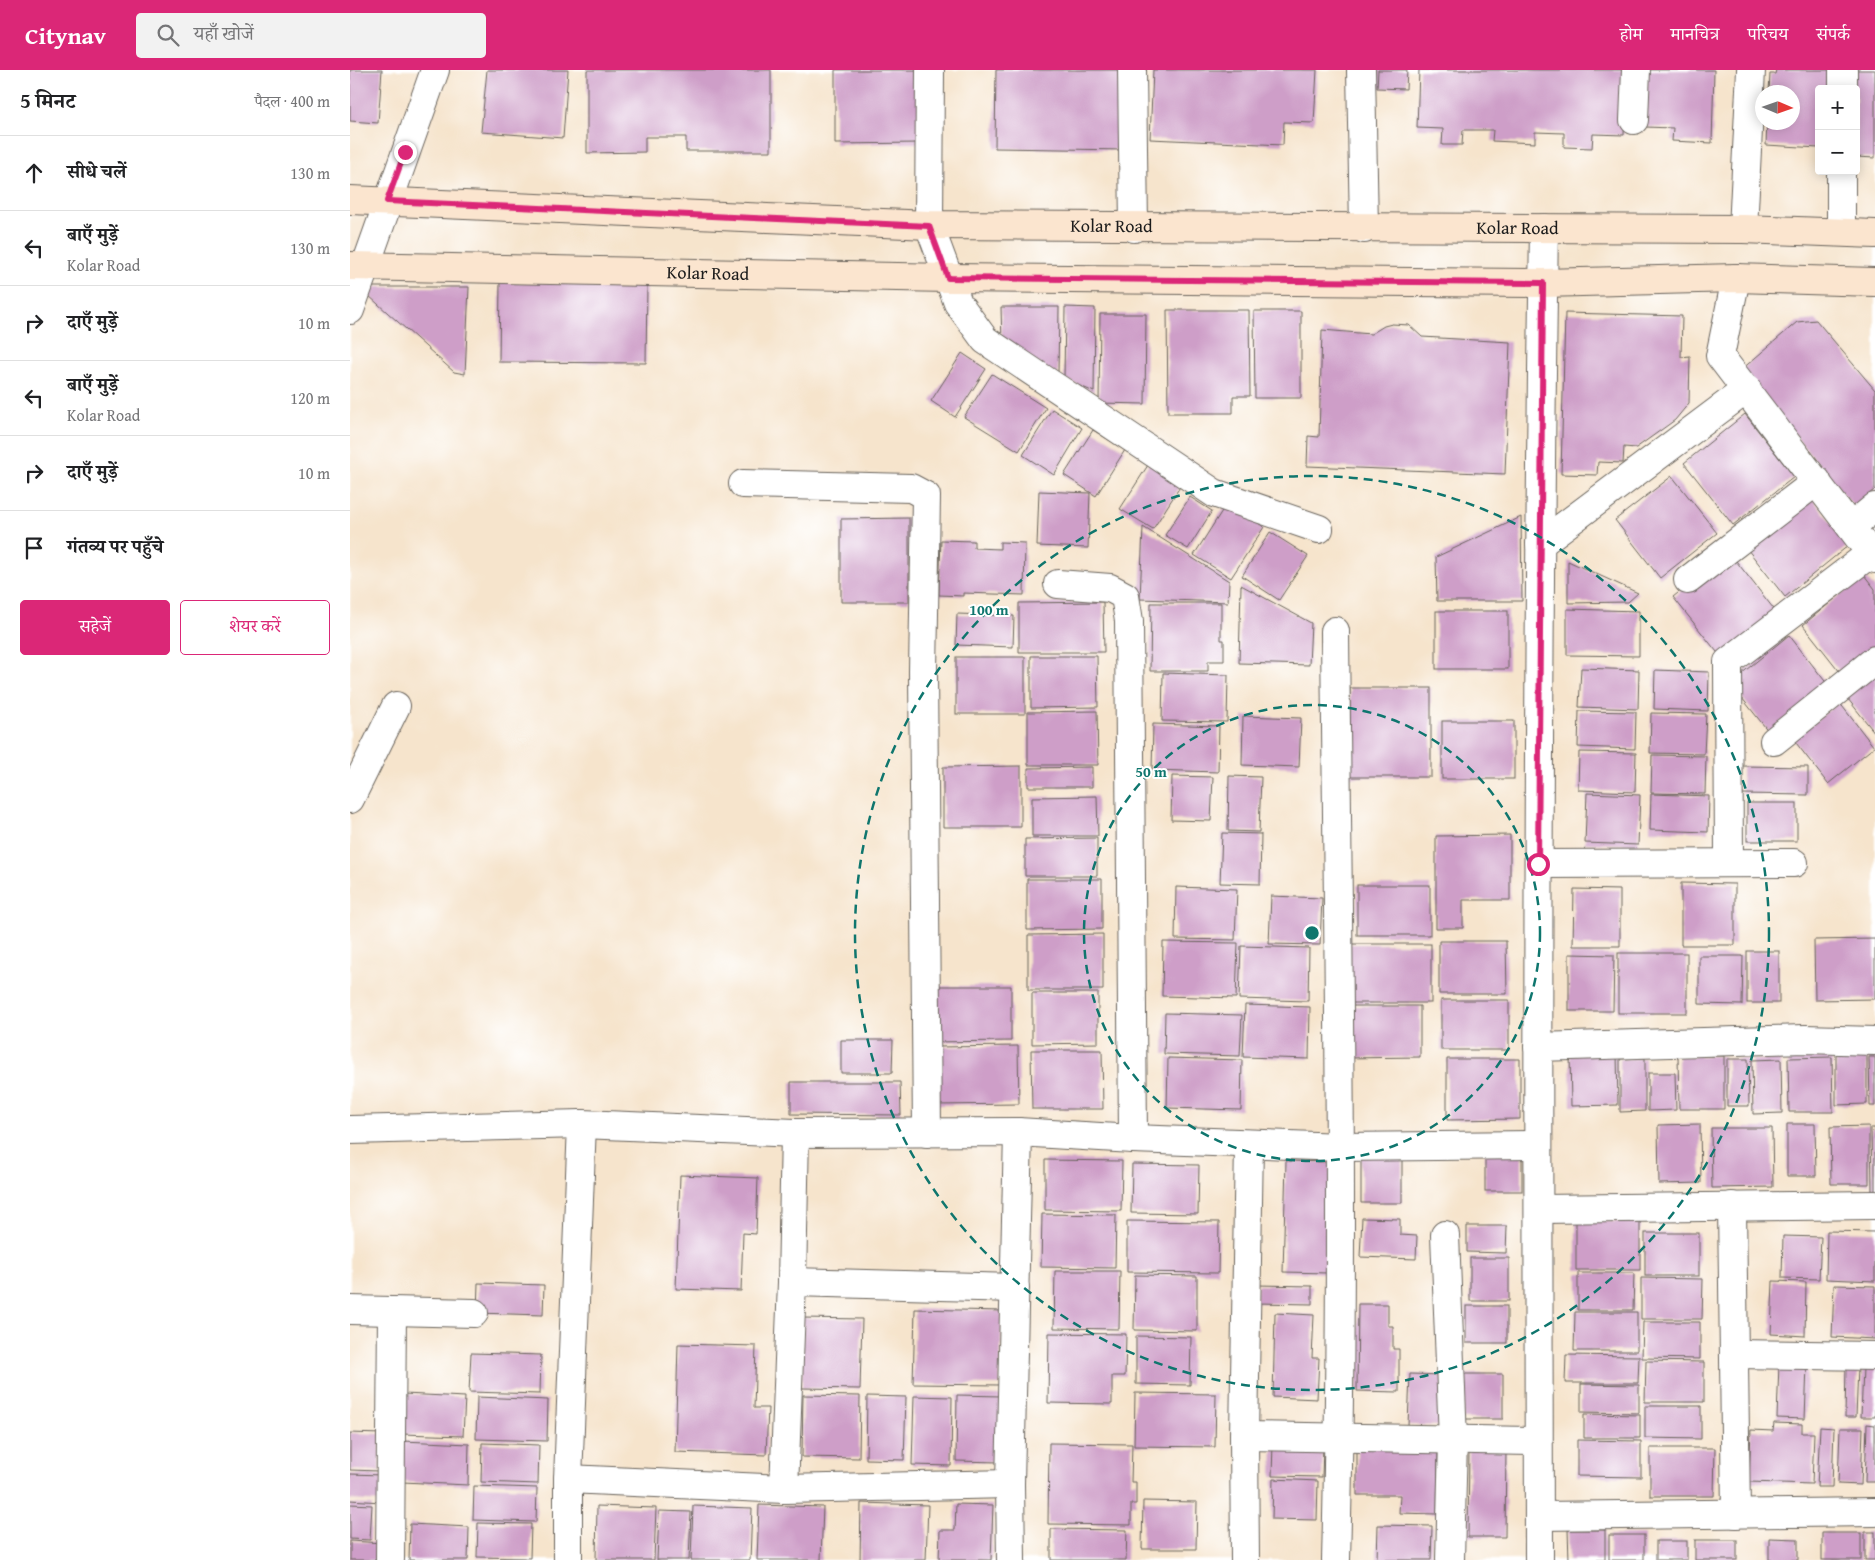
<!DOCTYPE html>
<html lang="hi">
<meta charset="utf-8">
<style>
body{margin:0;font-family:"Gentium Book Plus","Noto Serif Devanagari",serif;background:#f2f2f2;color:#202124}
.controls{position:absolute;right:15px;top:15px;display:grid;overflow:hidden;border-radius:5px;box-shadow:0 2px 12px #0003}
.controls button{width:45px;height:45px;display:grid;place-items:center;padding:0;border:0;border-bottom:1px solid #e0e0e0;background:#fff;color:#202124;font:25px sans-serif}
.compass{position:absolute;left:1405px;top:15px;width:45px;height:45px;border-radius:50%;background:#fff;box-shadow:0 2px 12px #0003;rotate:92deg}
.stop{position:absolute;width:15px;height:15px;margin:-11px;border:4px solid #db2777;border-radius:50%;background:#fff}
.stop.end{background:#db2777;border-color:#fff;box-shadow:0 1px 5px #0008}
.list{margin:0;padding:0;list-style:none}
h2{display:flex;justify-content:space-between;align-items:center;height:65px;margin:0;padding:0 20px;font-size:21px}
h2 small{font-size:16px;font-weight:400;color:#757577}
.list li{display:grid;grid-template-columns:32px 1fr auto;gap:15px;align-items:center;box-sizing:border-box;height:75px;padding:0 20px;border-top:1px solid #e0e0e0}
.list b{display:block;font-size:19px;white-space:nowrap}
.list p{margin:0;font-size:16px;white-space:nowrap;color:#757577}
.list em{font-size:16px;font-style:normal;color:#757577}
.actions{display:flex;gap:10px;padding:15px 20px}
.actions a{flex:1;padding:11px 0;border:1px solid #db2777;border-radius:5px;text-align:center;font-size:18px;color:#db2777}
.actions .main{background:#db2777;color:#fff}
.icon{flex:none;width:28px;height:28px;fill:none;stroke:currentColor;stroke-width:2;stroke-linecap:round;stroke-linejoin:round}
.map{position:relative;flex:none;width:1525px;height:1490px;overflow:hidden}
header{display:flex;align-items:center;gap:30px;box-sizing:border-box;height:70px;padding:0 25px;background:#db2777;color:#fff}
header strong{font-size:24px}
nav{display:flex;gap:28px;margin-inline-start:auto;font-size:18px}
.search{width:350px;height:45px;background:#f2f2f2;display:flex;align-items:center;gap:12px;box-sizing:border-box;padding:0 18px;border-radius:5px;color:#757577;font-size:19px}
main{display:flex}
aside{flex:1;background:#fff}
.map>svg:first-child{display:block}
.building{fill:#ce9ec8}
.lines{fill:none;stroke-linecap:round;stroke-linejoin:round}
.minor-casing{stroke:#68625a;stroke-width:30}
.secondary-casing{stroke:#68625a;stroke-width:30}
.minor{stroke:#fff;stroke-width:28}
.secondary{stroke:#fbe5cf;stroke-width:28}
.route{stroke:#db2777;stroke-width:6}
.ring{fill:none;stroke:#0f766e;stroke-width:2.5;stroke-dasharray:9 6}
.labels{text-anchor:middle;stroke-width:4;stroke-linejoin:round;paint-order:stroke}
.street-label{font-size:18px;fill:#1c1c1c;stroke:#fff}
.centre{fill:#0f766e;stroke:#fff;stroke-width:2.5}
.ring-label{font-size:15px;text-anchor:middle;font-weight:bold;fill:#0f766e;stroke:#fff;stroke-width:4;stroke-linejoin:round;paint-order:stroke}
</style>
<header>
<strong>Citynav</strong>
<div class="search"><svg class="icon" aria-label="search" viewBox="0 0 24 24"><circle cx="10" cy="10" r="6"/><path d="M15 15l6 6"/></svg>यहाँ खोजें</div>
<nav><a>होम</a><a>मानचित्र</a><a>परिचय</a><a>संपर्क</a></nav>
</header>
<main>
<aside>
<h2>5 मिनट<small>पैदल · 400 m</small></h2>
<ul class="list">
<li><svg class="icon" aria-label="ahead" viewBox="0 0 24 24"><path d="M12 20V5M6 11l6-6 6 6"/></svg><div><b>सीधे चलें</b></div><em>130 m</em></li>
<li><svg class="icon" aria-label="left" viewBox="0 0 24 24"><path d="M17 20v-9H6M10 6l-5 5 5 5"/></svg><div><b>बाएँ मुड़ें</b><p>Kolar Road</p></div><em>130 m</em></li>
<li><svg class="icon" aria-label="right" viewBox="0 0 24 24"><path d="M7 20v-9h11M14 6l5 5-5 5"/></svg><div><b>दाएँ मुड़ें</b></div><em>10 m</em></li>
<li><svg class="icon" aria-label="left" viewBox="0 0 24 24"><path d="M17 20v-9H6M10 6l-5 5 5 5"/></svg><div><b>बाएँ मुड़ें</b><p>Kolar Road</p></div><em>120 m</em></li>
<li><svg class="icon" aria-label="right" viewBox="0 0 24 24"><path d="M7 20v-9h11M14 6l5 5-5 5"/></svg><div><b>दाएँ मुड़ें</b></div><em>10 m</em></li>
<li><svg class="icon" aria-label="arrive" viewBox="0 0 24 24"><path d="M6 21V4h12l-3 4 3 4H6"/></svg><div><b>गंतव्य पर पहुँचे</b></div></li>
</ul>
<div class="actions"><a class="main">सहेजें</a><a>शेयर करें</a></div>
</aside>
<div class="map">
<svg width="1525" height="1490" viewBox="0 0 1525 1490">
<rect width="100%" height="100%" fill="#fff"/>
<filter id="ink" filterUnits="userSpaceOnUse"><feTurbulence type="fractalNoise" baseFrequency=".02" numOctaves="2"/><feDisplacementMap in="SourceGraphic" scale="10" xChannelSelector="R" yChannelSelector="G"/><feConvolveMatrix kernelMatrix="1 2 1 2 8 2 1 2 1" color-interpolation-filters="sRGB"/></filter>
<filter id="wash" filterUnits="userSpaceOnUse"><feTurbulence type="fractalNoise" baseFrequency=".0096" numOctaves="4" result="noise"/><feDisplacementMap in="SourceGraphic" scale="20" xChannelSelector="R" yChannelSelector="G"/><feGaussianBlur stdDeviation="1.12" result="paint"/><feColorMatrix in="noise" values="0 0 0 0 0 0 0 0 0 0 0 0 0 0 0 0 0 1.4 0 .05"/><feComposite in="paint" operator="in"/></filter>
<g filter="url(#wash)">
<rect width="100%" height="100%" fill="#f6e4cc"/>
<g id="blocks">
<g class="building">
<path d="M0,0H32L28,53L0,51Z"/>
<path d="M137,0H218L213,68L131,62Z"/>
<path d="M237,0H421V81H336V67H295V82L237,83Z"/>
<path d="M485,0H569V73L485,74Z"/>
<path d="M646,0H777L775,80L645,78Z"/>
<path d="M803,0H967L964,53L934,52L933,75L800,69Z"/>
<path d="M1028,0H1057L1056,19L1027,18Z"/>
<path d="M1069,0H1276L1274,65L1243,64L1242,78L1214,77V63L1185,62V73L1142,71L1143,60H1113L1112,75H1092L1093,59L1067,58Z"/>
<path d="M1297,0H1364L1362,73L1322,71L1323,58L1295,57Z"/>
<path d="M1426,0H1483L1481,19H1469V78L1416,75L1417,52H1442V22H1419L1420,4H1425Z"/>
<path d="M1498,0H1525V88L1506,87V19Z"/>
<path d="M150,212L297,213L296,293L149,292Z"/>
<path d="M9,217H119L115,304L104,302Z"/>
<path d="M651,237H709L708,305L652,274Z"/>
<path d="M715,237L745,238L744,322L714,309Z"/>
<path d="M817,240H899L900,326H883V343H818Z"/>
<path d="M904,241H951V328H905Z"/>
<path d="M1215,243L1332,246L1331,287L1340,286L1339,333L1325,350L1286,378L1274,377L1273,393L1248,392L1247,405L1211,404Z"/>
<path d="M750,244H796L795,334L749,333Z"/>
<path d="M1466,250L1525,320V419L1504,437L1391,300L1447,252Z"/>
<path d="M1042,254L1059,255L1072,267L1160,272L1155,404L957,396L958,366L969,367L972,260L1021,264L1034,256Z"/>
<path d="M612,283L636,299L605,347L581,331Z"/>
<path d="M642,304L696,338L669,381L614,347Z"/>
<path d="M702,339L732,358L704,405L673,385Z"/>
<path d="M1395,344L1444,407L1383,455L1334,393Z"/>
<path d="M743,360L775,380L746,426L714,405Z"/>
<path d="M800,392L833,412L803,459L770,439Z"/>
<path d="M1322,406L1367,463L1310,508L1265,450Z"/>
<path d="M689,421L740,423L738,478L687,476Z"/>
<path d="M1458,423L1499,475L1435,527L1394,475Z"/>
<path d="M840,427L862,441L838,479L815,465Z"/>
<path d="M877,433L914,457L881,508L844,485Z"/>
<path d="M1171,447L1172,531H1087L1086,487Z"/>
<path d="M559,448V532H491V449Z"/>
<path d="M793,457L879,511L878,532L790,529Z"/>
<path d="M920,462L958,486L929,530L892,506Z"/>
<path d="M591,470L624,471V478L650,479V472L675,473L674,525L613,523V526L589,525Z"/>
<path d="M1379,482L1427,543L1371,587L1323,527Z"/>
<path d="M1218,491L1288,523L1278,532L1218,533Z"/>
<path d="M1514,505L1525,519V582L1494,607L1453,555Z"/>
<path d="M891,515L961,553L959,595L889,593Z"/>
<path d="M753,532L754,582H669V533Z"/>
<path d="M801,533H871V570H874V591H858V601H800Z"/>
<path d="M1217,539L1289,541V586L1217,585Z"/>
<rect x="1086" y="541" width="72" height="58"/>
<path d="M607,544L664,546L663,577L606,575Z"/>
<path d="M1439,565L1478,615L1419,662L1380,613Z"/>
<path d="M681,586H747L748,637L681,638Z"/>
<rect x="606" y="587" width="69" height="57"/>
<path d="M1231,598L1289,600L1288,639L1229,637Z"/>
<path d="M1525,598V663L1494,624Z"/>
<path d="M1305,600L1359,602L1358,641L1304,639Z"/>
<path d="M813,603L878,605L877,652L812,651Z"/>
<rect x="1000" y="618" width="81" height="89"/>
<path d="M1489,632L1524,677L1478,714L1443,669Z"/>
<path d="M747,641L748,695H678V642Z"/>
<path d="M1229,641L1286,642L1285,679L1228,677Z"/>
<path d="M1301,643L1356,644L1354,684L1300,683Z"/>
<path d="M893,646L951,648L949,697L892,695Z"/>
<rect x="1092" y="651" width="72" height="58"/>
<path d="M803,654L869,656L868,702L802,700Z"/>
<path d="M1229,682L1286,683L1285,722L1228,720Z"/>
<path d="M1302,685L1356,686L1355,724L1301,723Z"/>
<path d="M671,696V757H593V697Z"/>
<path d="M1392,696L1458,697V725L1392,724Z"/>
<path d="M742,697V717H678V698Z"/>
<path d="M822,706L863,707L861,751L821,750Z"/>
<path d="M879,706L911,707L909,762L878,761Z"/>
<path d="M1237,723L1290,725L1288,775L1235,773Z"/>
<path d="M1301,724L1359,726L1358,762L1300,760Z"/>
<path d="M747,726L748,766H682V727Z"/>
<rect x="1397" y="733" width="50" height="38"/>
<path d="M872,763L911,764L910,814L870,813Z"/>
<path d="M1160,765V830H1113V858H1086V766Z"/>
<path d="M747,768V806H675V769Z"/>
<path d="M677,809H752V859L677,860Z"/>
<path d="M1331,813L1385,814V875H1331Z"/>
<rect x="1007" y="815" width="73" height="50"/>
<path d="M826,817L887,819L885,870L825,869Z"/>
<path d="M1224,819L1270,820V876H1223Z"/>
<path d="M921,826L972,828L970,875L919,874Z"/>
<path d="M753,864V920H678V865Z"/>
<path d="M1525,869V929L1465,930L1464,870Z"/>
<path d="M1089,871H1156L1157,924H1089Z"/>
<path d="M813,872L888,873L886,928L812,926Z"/>
<rect x="997" y="874" width="84" height="59"/>
<path d="M891,876L959,878L958,931L889,929Z"/>
<rect x="1397" y="881" width="32" height="52"/>
<rect x="1268" y="883" width="69" height="60"/>
<path d="M1219,884L1264,885L1263,941H1219Z"/>
<path d="M1349,886H1393L1392,935L1349,934Z"/>
<path d="M579,916H661V971L580,972Z"/>
<path d="M682,923H748V973L682,974Z"/>
<rect x="1091" y="930" width="68" height="50"/>
<path d="M895,935L960,937L959,989L893,987Z"/>
<path d="M996,936H1070V987L997,988Z"/>
<path d="M815,943L892,945L890,986L814,984Z"/>
<path d="M491,970H543L542,1003H491Z"/>
<path d="M668,976L669,1034L586,1035V977Z"/>
<path d="M681,980H752L753,1039H682Z"/>
<path d="M1517,982V1034L1486,1035V983Z"/>
<path d="M1267,983L1268,1035L1221,1036L1220,984Z"/>
<path d="M1328,986H1374V1039H1329Z"/>
<path d="M1482,987L1483,1042H1439L1438,988Z"/>
<path d="M1519,987H1525V1036H1520Z"/>
<path d="M818,988L892,990L891,1040L817,1038Z"/>
<path d="M1295,988V1041L1270,1042V989Z"/>
<path d="M1097,989H1170V1049L1097,1050Z"/>
<path d="M1377,989H1398L1399,1036H1377Z"/>
<path d="M1431,989L1432,1043L1403,1044L1402,990Z"/>
<path d="M1298,1003H1325L1326,1040L1298,1041Z"/>
<path d="M441,1012H550L551,1045L441,1044Z"/>
<path d="M1350,1054L1351,1113L1309,1114L1308,1055Z"/>
<path d="M1437,1054H1465L1466,1106H1437Z"/>
<path d="M1519,1056V1114H1481L1480,1057Z"/>
<path d="M1361,1058H1422L1423,1117L1362,1118Z"/>
<path d="M1521,1058H1525V1121H1522Z"/>
<path d="M1052,1081V1133H1011V1085Z"/>
<rect x="1135" y="1083" width="37" height="38"/>
<path d="M695,1090L772,1091L771,1141L695,1140Z"/>
<path d="M936,1091L981,1092L979,1203L933,1202Z"/>
<path d="M782,1094L849,1095L848,1144L781,1143Z"/>
<path d="M330,1105L408,1108L406,1164L393,1163L391,1221L326,1219Z"/>
<path d="M692,1144L766,1145L765,1198L691,1197Z"/>
<path d="M1012,1148L1050,1149V1165L1067,1166L1066,1189L1010,1187Z"/>
<path d="M777,1151L869,1152L868,1203L777,1202Z"/>
<path d="M1226,1151L1290,1152V1200H1226Z"/>
<path d="M1117,1156H1157L1156,1183L1117,1182Z"/>
<path d="M1477,1161L1525,1162V1211L1476,1209Z"/>
<rect x="1295" y="1163" width="54" height="43"/>
<path d="M1433,1166L1471,1167L1469,1209L1432,1208Z"/>
<rect x="1120" y="1188" width="39" height="43"/>
<path d="M705,1201H770L769,1259L704,1258Z"/>
<path d="M1228,1203H1284L1283,1240H1228Z"/>
<path d="M785,1205L847,1206V1261L784,1260Z"/>
<path d="M1291,1208L1353,1209L1352,1249H1291Z"/>
<path d="M1423,1211L1456,1212L1455,1266L1421,1264Z"/>
<path d="M128,1213L194,1215L193,1245L127,1243Z"/>
<path d="M907,1215L962,1216V1234L906,1233Z"/>
<path d="M1484,1215L1525,1216V1269L1482,1267Z"/>
<path d="M1008,1234H1038V1256H1043V1279H1049V1322L1007,1321Z"/>
<rect x="1116" y="1236" width="41" height="37"/>
<path d="M565,1239L652,1241L650,1315L563,1314Z"/>
<path d="M1225,1242H1287V1281H1224Z"/>
<path d="M925,1243L964,1245L962,1288H969L967,1329L923,1327Z"/>
<path d="M453,1248L512,1249L510,1319L452,1318Z"/>
<path d="M1293,1252H1350V1289L1292,1288Z"/>
<path d="M699,1263L776,1264L775,1306H762V1334L698,1333Z"/>
<path d="M786,1266L841,1267L840,1315L786,1314Z"/>
<path d="M328,1274L406,1276L404,1338H418L416,1385L325,1382Z"/>
<path d="M121,1283L191,1285L190,1324L119,1322Z"/>
<path d="M1216,1285L1289,1286L1288,1313H1215Z"/>
<path d="M1296,1291L1354,1292V1332H1295Z"/>
<path d="M1429,1294L1457,1295L1455,1349L1427,1348Z"/>
<path d="M1496,1296L1508,1297L1506,1347H1495Z"/>
<path d="M1513,1298H1525V1347H1511Z"/>
<path d="M1060,1304L1093,1305L1091,1356L1058,1355Z"/>
<path d="M1114,1304H1153V1349H1113Z"/>
<path d="M1231,1314L1289,1315V1343L1231,1342Z"/>
<path d="M785,1323L866,1324L865,1377L784,1376Z"/>
<path d="M54,1324L115,1327L113,1366L52,1364Z"/>
<path d="M453,1325L510,1326L509,1388L452,1387Z"/>
<path d="M607,1325L651,1326L649,1392L606,1391Z"/>
<path d="M517,1326L556,1327L554,1390L516,1389Z"/>
<path d="M564,1326L602,1327L601,1396L562,1395Z"/>
<path d="M127,1327L198,1330L197,1371L126,1369Z"/>
<path d="M1295,1336H1351V1369L1295,1368Z"/>
<path d="M1234,1344L1290,1345V1368H1234Z"/>
<path d="M1424,1353L1452,1354V1363H1464L1462,1414L1399,1412L1401,1360L1423,1361Z"/>
<path d="M1517,1354L1525,1355V1412H1515Z"/>
<path d="M1470,1357L1484,1358L1482,1417H1467Z"/>
<path d="M1490,1358H1513L1511,1415L1488,1414Z"/>
<path d="M0,1363L31,1364L29,1401L0,1400Z"/>
<path d="M1227,1370L1291,1371V1407L1227,1406Z"/>
<path d="M53,1371L119,1374L118,1415L52,1412Z"/>
<path d="M132,1373L189,1375L188,1414L131,1412Z"/>
<path d="M699,1373L782,1374L781,1412H786V1434H781V1455L698,1454Z"/>
<path d="M923,1373L973,1375L972,1407L922,1406Z"/>
<path d="M1007,1374L1088,1382L1087,1444L1049,1443L1050,1425H1007Z"/>
<path d="M1300,1378H1365L1364,1426H1300Z"/>
<path d="M1119,1379H1156L1155,1467H1118Z"/>
<path d="M0,1404L32,1405L31,1432L0,1430Z"/>
<path d="M923,1409L968,1411L967,1450L922,1449Z"/>
<path d="M124,1416L187,1418L186,1452L123,1450Z"/>
<path d="M793,1431L847,1432L846,1479H792Z"/>
<path d="M511,1433L578,1435L576,1490H510Z"/>
<path d="M0,1434L22,1435L20,1470L0,1469Z"/>
<path d="M606,1434L643,1435L641,1490H589L590,1460H605Z"/>
<path d="M409,1435L473,1437L471,1490H407Z"/>
<path d="M247,1436L306,1438L304,1490H246Z"/>
<path d="M343,1436L402,1438L400,1490H341Z"/>
<path d="M309,1441L341,1442L339,1490H307Z"/>
<path d="M128,1453L181,1454L180,1488L127,1487Z"/>
<path d="M60,1454L119,1457L118,1490H59Z"/>
<path d="M1028,1455L1082,1456L1081,1490H1027Z"/>
<path d="M701,1459L777,1460L776,1490H701Z"/>
<path d="M1218,1460H1255V1490H1219Z"/>
<rect x="1515" y="1462" width="10" height="28"/>
<rect x="1472" y="1463" width="39" height="27"/>
<rect x="1259" y="1465" width="35" height="25"/>
<path d="M1419,1468L1448,1469V1490H1419Z"/>
<rect x="1345" y="1470" width="42" height="20"/>
<path d="M0,1471L33,1473L32,1490H0Z"/>
<rect x="1306" y="1471" width="31" height="19"/>
</g>
</g>
</g>
<g filter="url(#ink)">
<use href="#blocks" fill-opacity="0" stroke="#68625a" stroke-width="1"/>
<g class="lines">
<defs>
<g id="minor">
<path d="M580,0L579,155L608,233L635,270L864,423L969,459"/>
<path d="M782,0L784,158"/>
<path d="M1011,0L1014,159"/>
<path d="M1493,19V0"/>
<path d="M1284,50L1286,0"/>
<path d="M1393,159L1401,0"/>
<path d="M1491,162V101"/>
<path d="M1386,208L1370,286L1525,489"/>
<path d="M0,240L85,0"/>
<path d="M393,414L561,418L576,426L573,602L577,1063"/>
<path d="M1501,457L1525,437"/>
<path d="M1190,474L1397,319"/>
<path d="M1338,510L1467,411"/>
<path d="M708,514L760,518L775,526L779,551L783,1069"/>
<path d="M985,561C988,871 994,1181 986,1490"/>
<path d="M1424,671L1525,590"/>
<path d="M0,729L46,636"/>
<path d="M1379,792L1378,592L1521,483"/>
<path d="M1189,794L1444,793"/>
<path d="M1188,977L1455,969L1525,971"/>
<path d="M0,1060L232,1054L445,1063L668,1062L783,1069L990,1077L1188,1075"/>
<path d="M1382,1136L1386,1444"/>
<path d="M1190,1139L1525,1135"/>
<path d="M1095,1165L1103,1370L1100,1490"/>
<path d="M442,1212L665,1218"/>
<path d="M0,1240L124,1243"/>
<path d="M1384,1284L1525,1286"/>
<path d="M894,1366L1187,1371"/>
<path d="M218,1409L434,1419L660,1414"/>
<path d="M434,1419L442,1212L445,1063"/>
<path d="M1189,1446L1525,1442"/>
<path d="M40,1490L42,1241"/>
<path d="M218,1490V1409L232,1054"/>
<path d="M661,1490L660,1414L668,1062"/>
<path d="M895,1490L894,1366L899,1074"/>
<path d="M1189,1490C1188,1046 1187,602 1194,158"/>
</g>
<g id="secondary">
<path id="s1" d="M0,130L579,155L1393,159L1525,164"/>
<path id="s2" d="M0,196L599,208L1193,213L1386,208L1525,212"/>
</g>
</defs>
<use href="#minor" class="minor-casing"/>
<use href="#secondary" class="secondary-casing"/>
<use href="#minor" class="minor"/>
<use href="#secondary" class="secondary"/>
</g>
</g>
<g class="lines" filter="url(#ink)">
<path class="route" d="M55,82L37,131L579,156L598,208L1193,213L1188,794"/>
</g>
<g class="ring">
<circle cx="962" cy="863" r="228"/>
<circle cx="962" cy="863" r="457"/>
</g>
<g class="labels">
<g class="street-label">
<text dy="6" stroke="none"><textPath href="#s1" startOffset="762">Kolar Road</textPath></text>
<text dy="6" stroke="none"><textPath href="#s1" startOffset="1168">Kolar Road</textPath></text>
<text dy="6" stroke="none"><textPath href="#s2" startOffset="358">Kolar Road</textPath></text>
</g>
</g>
<circle cx="962" cy="863" r="8" class="centre"/>
<g class="ring-label">
<text x="639" y="545">100 m</text>
<text x="801" y="707">50 m</text>
</g>
</svg>
<div class="controls">
<button>+</button>
<button>−</button>
</div>
<svg class="compass" viewBox="-18 -18 36 36"><path d="M0-13l5 13h-10z" fill="#e53935"/><path d="M0 13l5-13h-10z" fill="#757577"/></svg>
<div class="stop" style="left:1188px;top:794px"></div>
<div class="stop end" style="left:55px;top:82px"></div>
</div>
</main>
